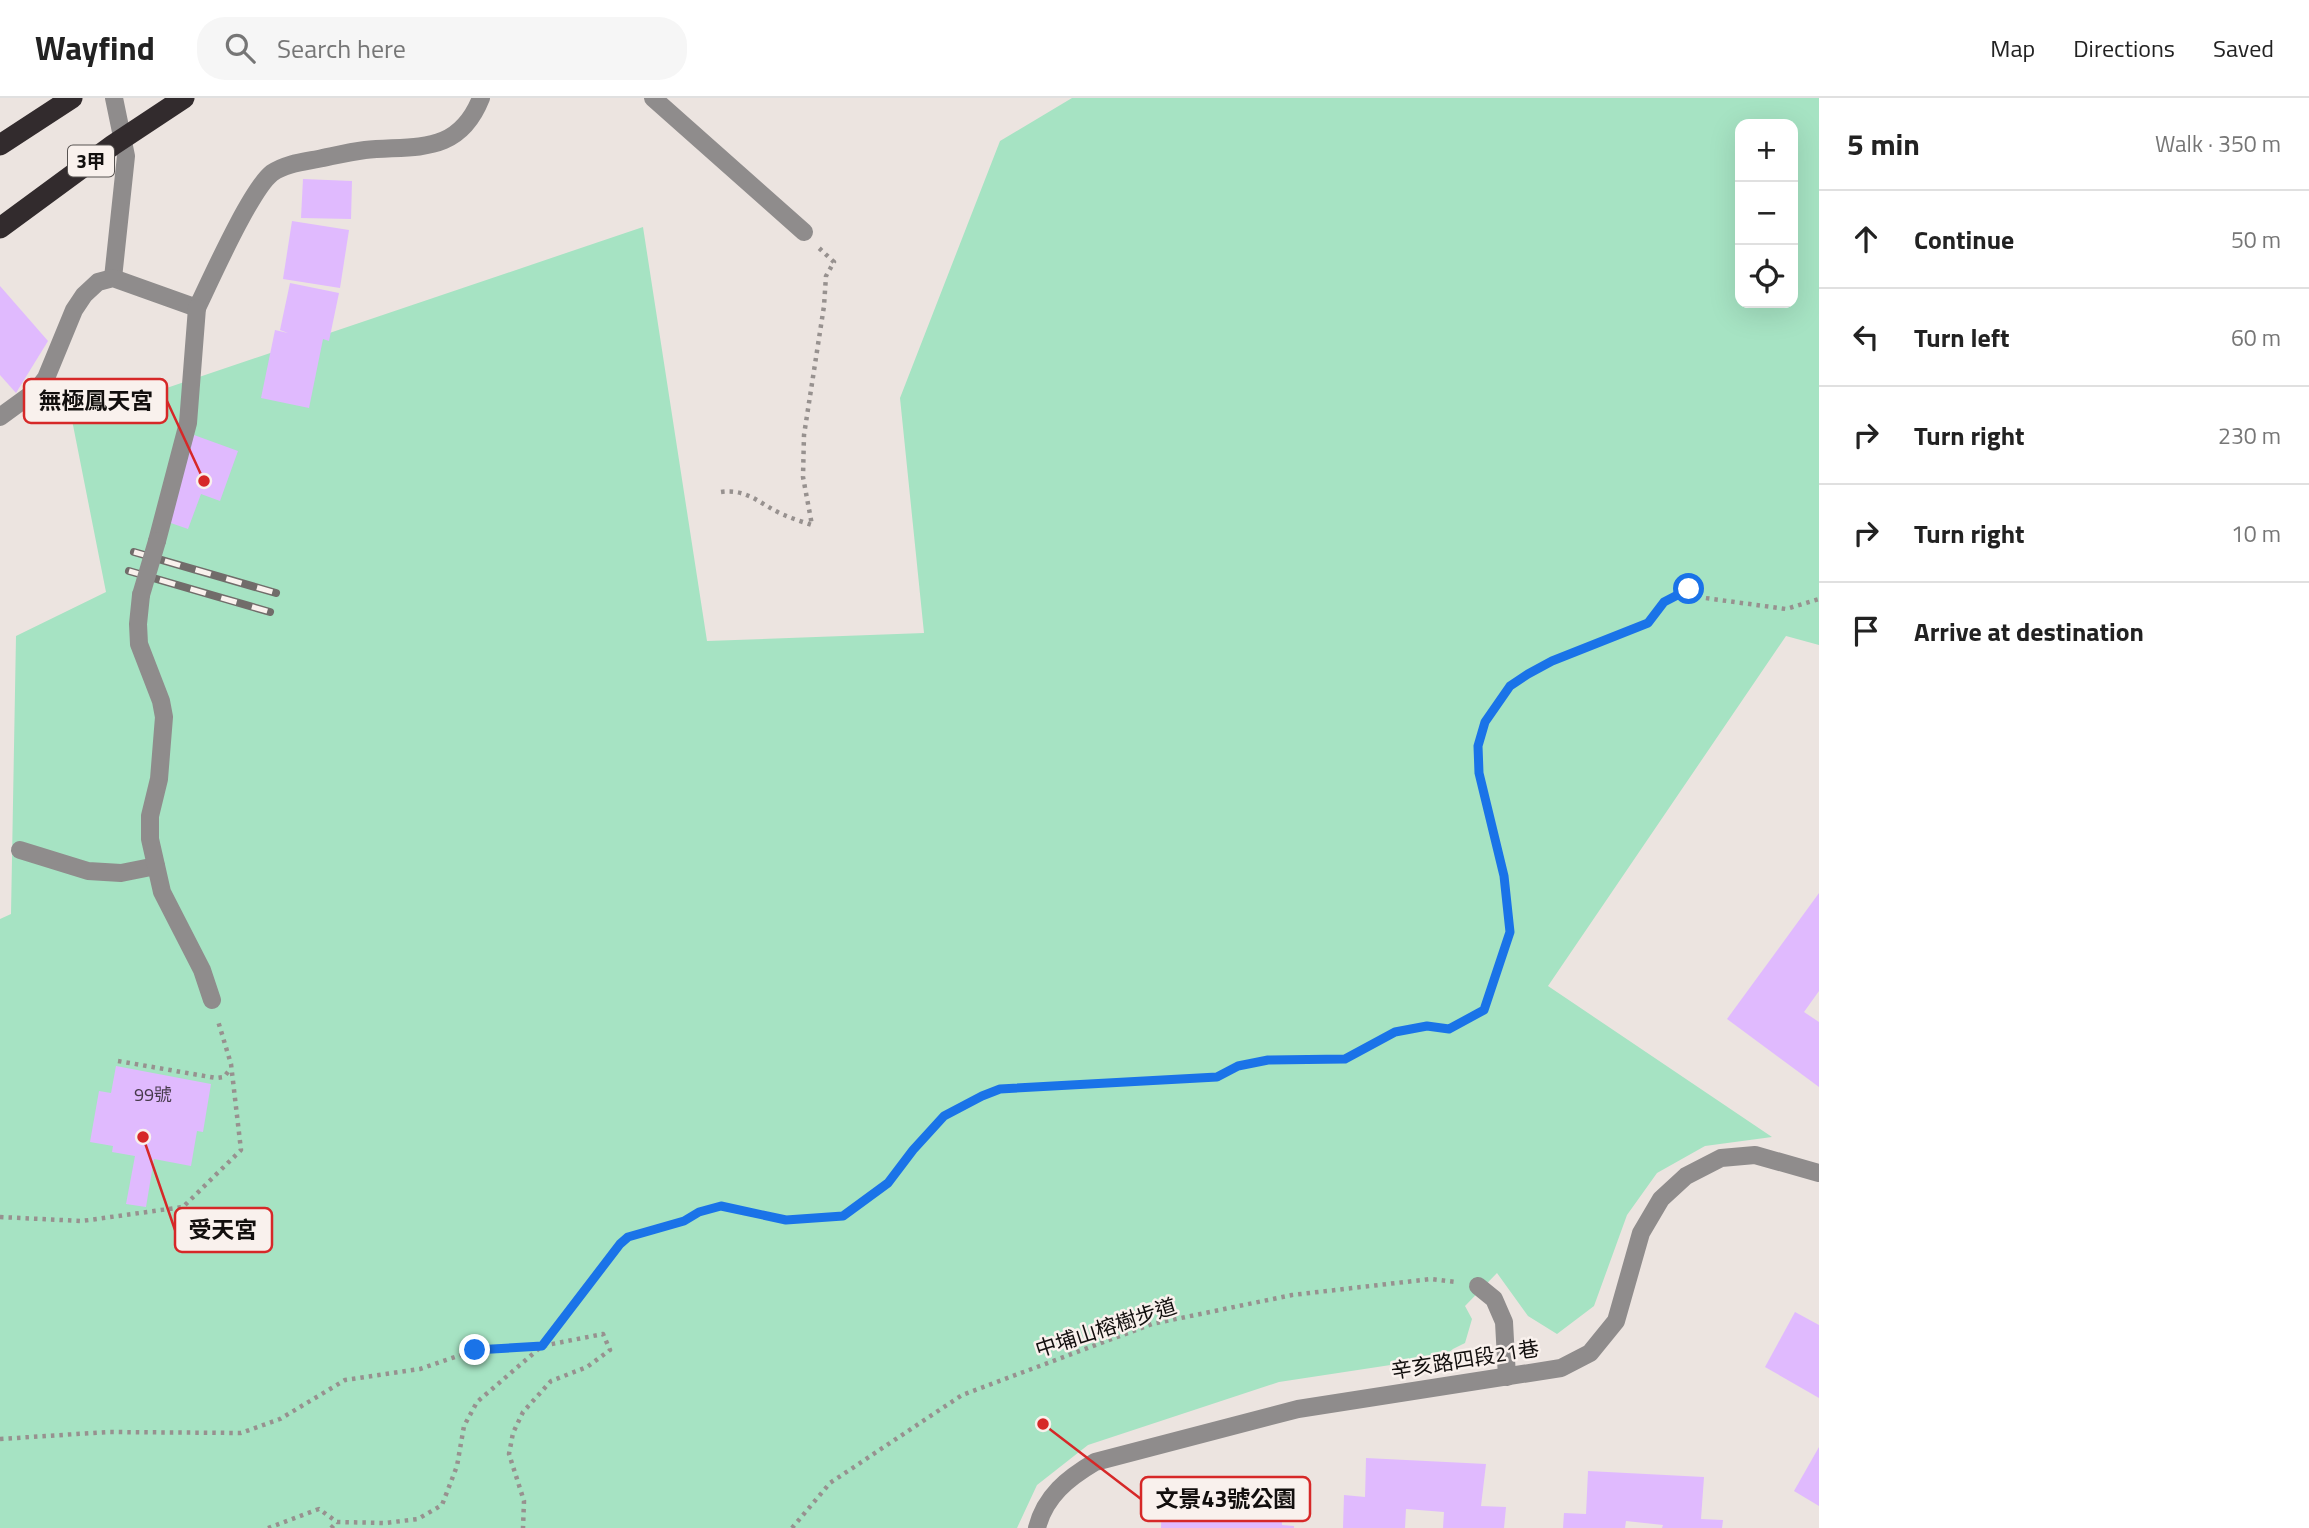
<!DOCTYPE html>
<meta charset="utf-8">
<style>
body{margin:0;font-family:"Titillium Web","Noto Sans TC",sans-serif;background:#f6f6f6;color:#222}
.controls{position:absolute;right:21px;top:21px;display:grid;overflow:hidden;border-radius:14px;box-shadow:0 7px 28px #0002}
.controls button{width:63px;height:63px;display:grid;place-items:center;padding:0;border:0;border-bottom:2px solid #e0e0e0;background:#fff;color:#222;font:35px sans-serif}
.stop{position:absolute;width:21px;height:21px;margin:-16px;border:5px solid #1a73e8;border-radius:50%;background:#fff}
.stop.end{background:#1a73e8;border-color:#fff;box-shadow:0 2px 7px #0008}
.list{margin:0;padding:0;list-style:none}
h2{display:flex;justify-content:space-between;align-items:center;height:91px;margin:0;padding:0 28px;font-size:30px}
h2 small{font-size:23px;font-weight:400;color:#767676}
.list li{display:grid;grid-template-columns:46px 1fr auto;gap:21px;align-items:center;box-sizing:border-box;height:98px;padding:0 28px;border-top:2px solid #e0e0e0}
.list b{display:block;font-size:26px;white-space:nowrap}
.list em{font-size:23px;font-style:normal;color:#767676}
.icon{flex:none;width:38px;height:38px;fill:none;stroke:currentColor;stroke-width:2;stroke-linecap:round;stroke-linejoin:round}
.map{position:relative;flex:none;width:1819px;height:1430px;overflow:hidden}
header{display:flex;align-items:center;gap:42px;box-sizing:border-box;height:98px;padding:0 35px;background:#fff;border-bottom:2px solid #e0e0e0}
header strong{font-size:33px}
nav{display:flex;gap:38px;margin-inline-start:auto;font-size:24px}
.search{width:490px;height:63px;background:#f6f6f6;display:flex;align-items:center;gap:18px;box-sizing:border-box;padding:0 24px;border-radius:28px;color:#767676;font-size:26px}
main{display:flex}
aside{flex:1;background:#fff}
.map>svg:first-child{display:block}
.green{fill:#a6e3c3;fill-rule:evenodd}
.building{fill:#e0bafe}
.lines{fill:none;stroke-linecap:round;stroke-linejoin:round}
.path{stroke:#97918f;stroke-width:4.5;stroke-dasharray:3.5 5;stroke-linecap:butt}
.lane{stroke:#8f8c8c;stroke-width:18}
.street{stroke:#8f8c8c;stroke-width:18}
.highway{stroke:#322b2d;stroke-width:21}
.rail-casing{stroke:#716c6a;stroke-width:8}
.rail{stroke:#f9f1ed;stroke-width:5;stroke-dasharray:16;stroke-linecap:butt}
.street-bridge{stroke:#8f8c8c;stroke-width:18}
.highway-bridge{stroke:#322b2d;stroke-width:21}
.route{stroke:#1a73e8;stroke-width:9}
.labels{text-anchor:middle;stroke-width:5;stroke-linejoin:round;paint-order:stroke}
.number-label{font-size:18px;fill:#463a4a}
.shield{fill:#f9f1ed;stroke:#575351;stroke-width:2}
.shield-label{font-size:19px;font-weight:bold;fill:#120f0e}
.street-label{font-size:21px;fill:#120f0e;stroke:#f9f1ed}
.leader{fill:none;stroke:#d62828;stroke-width:2.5}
.callout-dot{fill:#d62828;stroke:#f9f1ed;stroke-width:2.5}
.callout{fill:#f9f1ed;stroke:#d62828;stroke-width:2.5}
.callout-label{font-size:23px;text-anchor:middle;font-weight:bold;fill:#120f0e}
</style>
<header>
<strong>Wayfind</strong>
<div class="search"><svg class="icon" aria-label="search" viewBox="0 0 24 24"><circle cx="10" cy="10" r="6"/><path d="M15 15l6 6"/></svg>Search here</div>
<nav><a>Map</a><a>Directions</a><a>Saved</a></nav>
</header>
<main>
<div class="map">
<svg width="1819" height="1430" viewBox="0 0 1819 1430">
<rect width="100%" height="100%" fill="#ece4e0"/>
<path class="green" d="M1072,0H1819V547L1786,538L1548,888L1772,1039L1705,1048L1657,1075L1627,1117L1594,1208L1557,1236L1528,1218L1497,1175L1465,1208L1472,1221L1465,1245L1453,1251L1443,1259L1279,1284L1088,1347L1037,1387L1017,1430H0V821L11,816L16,538L106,494L72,322L643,129L707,543L924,535L900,300L1000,43ZM1740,26H1793V205H1740Z"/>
<g class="building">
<path d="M303,81L352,83L351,121L301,120Z"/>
<path d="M292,123L349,132L340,190L283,181Z"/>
<path d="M290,185L339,195L329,243L323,241L309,310L261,300L275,232L288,235L280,232Z"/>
<path d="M0,188L48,243L16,295L0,277Z"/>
<path d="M194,337L238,353L220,403L201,396L188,431L168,424Z"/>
<path d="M1819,795V893L1804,914L1819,924V989L1727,921Z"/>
<path d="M116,968L211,986L203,1034L197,1033L191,1068L154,1061L146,1109L126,1106L135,1058L112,1054L113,1048L90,1044L99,993L111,995Z"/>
<path d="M1795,1214L1819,1227V1300L1765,1269Z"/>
<path d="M1819,1349V1408L1794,1393Z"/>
<path d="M1366,1360L1486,1366L1481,1408L1506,1409L1504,1430H1443L1444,1414L1406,1411L1405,1430H1343L1344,1397L1365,1399Z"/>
<path d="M1588,1373L1704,1379L1701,1421L1723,1422L1722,1430H1662L1663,1427L1626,1423L1625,1430H1563L1564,1415L1586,1416Z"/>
<path d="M1162,1391L1281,1395L1282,1427L1294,1428V1430H1161Z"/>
</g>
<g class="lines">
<g class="path">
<path d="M721,394C748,390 762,408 784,417C793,421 803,424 812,427L803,379L804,337L824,208L826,178L834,164L819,150"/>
<path d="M118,963L216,980L224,979L231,970"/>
<path d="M0,1119L82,1123L183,1109L241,1052L231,966L218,923"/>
<path d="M0,1341L108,1334L241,1335L280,1321L345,1282L420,1271L475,1252L542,1248L603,1236L610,1252L587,1269L551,1283L523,1314L513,1335L509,1356L524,1403L523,1430"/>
<path d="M268,1430L319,1411L337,1424L385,1425L418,1421L442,1407L457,1368L464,1328L477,1304L542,1248L620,1146L629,1139L684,1123L699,1114L721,1108L786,1122L843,1118L888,1085L913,1052L944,1018L982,998L1000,991L1217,979L1238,968L1268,962L1345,961L1395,934L1427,927L1449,931L1484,912L1510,834L1504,778L1479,675L1478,648L1485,624L1510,588L1528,576L1552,563L1607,543L1648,525L1664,504L1689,491L1705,500L1786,511L1819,501"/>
<path d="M331,1430L337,1424"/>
<path d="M792,1430L830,1385L962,1297L1152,1226L1292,1197L1431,1181L1456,1184"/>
</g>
<g class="lane">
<path d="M113,180L126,58L114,0"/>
<path d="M20,752L88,773L121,775L156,768"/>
</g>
<g class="street">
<path d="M653,0L804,134"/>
<path d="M0,319L37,292L46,280L74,212L84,197L98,184L113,180L197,210C211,181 251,91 272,75C285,66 302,64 318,61C333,58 349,54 365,52C415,47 458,58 481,0"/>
<path d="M157,443L188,325L197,210"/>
<path d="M141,497L138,526L139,546L161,603L164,619L159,681L150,718V741L162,794L202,872L212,902"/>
<path d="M1478,1188L1494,1201L1504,1224L1507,1279"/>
<path d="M1037,1430C1045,1398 1068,1380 1095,1364L1298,1311L1561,1270L1590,1255L1616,1223L1641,1135L1661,1101L1686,1078L1721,1060L1755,1057L1819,1075"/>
</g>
<path class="highway" d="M0,47L72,0"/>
<defs>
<g id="rail">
<path d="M134,454L276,495"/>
<path d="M129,473L270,514"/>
</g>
</defs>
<use href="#rail" class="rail-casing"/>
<use href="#rail" class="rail"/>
<path class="street-bridge" d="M141,497L157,443"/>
<path class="highway-bridge" d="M0,130L113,47L184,0"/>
</g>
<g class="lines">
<path class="route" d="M475,1252L542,1248L620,1146L628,1139L684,1123L699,1114L721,1108L786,1122L843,1118L888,1085L913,1052L944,1018L982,998L1000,991L1217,979L1238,968L1268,962L1345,961L1395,934L1427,928L1449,931L1484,912L1510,834L1504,778L1479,675L1478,648L1485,624L1510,588L1528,576L1552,563L1648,525L1664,504L1689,491"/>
</g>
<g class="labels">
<g class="number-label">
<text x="153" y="1003">99號</text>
</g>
<rect class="shield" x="68" y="47.5" width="46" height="31" rx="5"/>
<g class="shield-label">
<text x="91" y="70">3甲</text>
</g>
<g class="street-label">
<text transform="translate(1106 1230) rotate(-18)" y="7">中埔山榕樹步道</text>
<text transform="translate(1465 1262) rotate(-9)" y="7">辛亥路四段21巷</text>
</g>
</g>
<path class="leader" d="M204 383L167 303M143 1039L175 1132M1043 1326L1141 1401"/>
<g class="callout-dot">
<circle cx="204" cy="383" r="7"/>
<circle cx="143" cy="1039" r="7"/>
<circle cx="1043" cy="1326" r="7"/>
</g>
<g class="callout">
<rect x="24" y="281" width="143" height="44" rx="7"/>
<rect x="175" y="1110" width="97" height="44" rx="7"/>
<rect x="1141" y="1379" width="169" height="44" rx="7"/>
</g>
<g class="callout-label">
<text x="96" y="311">無極鳳天宮</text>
<text x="223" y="1140">受天宮</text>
<text x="1226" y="1409">文景43號公園</text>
</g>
</svg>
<div class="controls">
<button>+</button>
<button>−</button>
<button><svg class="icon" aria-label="locate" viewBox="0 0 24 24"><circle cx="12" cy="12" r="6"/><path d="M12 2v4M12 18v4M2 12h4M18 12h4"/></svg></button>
</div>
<div class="stop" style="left:1689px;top:491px"></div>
<div class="stop end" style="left:475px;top:1252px"></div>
</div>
<aside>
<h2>5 min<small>Walk · 350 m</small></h2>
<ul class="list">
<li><svg class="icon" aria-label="ahead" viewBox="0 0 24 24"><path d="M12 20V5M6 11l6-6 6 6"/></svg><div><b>Continue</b></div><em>50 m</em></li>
<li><svg class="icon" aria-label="left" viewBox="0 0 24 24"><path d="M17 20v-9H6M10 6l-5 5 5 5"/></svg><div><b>Turn left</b></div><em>60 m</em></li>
<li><svg class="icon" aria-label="right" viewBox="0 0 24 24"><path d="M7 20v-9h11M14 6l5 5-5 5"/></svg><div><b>Turn right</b></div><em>230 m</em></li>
<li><svg class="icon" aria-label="right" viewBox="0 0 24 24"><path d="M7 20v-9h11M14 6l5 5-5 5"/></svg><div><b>Turn right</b></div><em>10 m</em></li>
<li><svg class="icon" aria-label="arrive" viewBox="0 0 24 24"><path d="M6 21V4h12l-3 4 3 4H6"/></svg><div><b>Arrive at destination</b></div></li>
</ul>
</aside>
</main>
